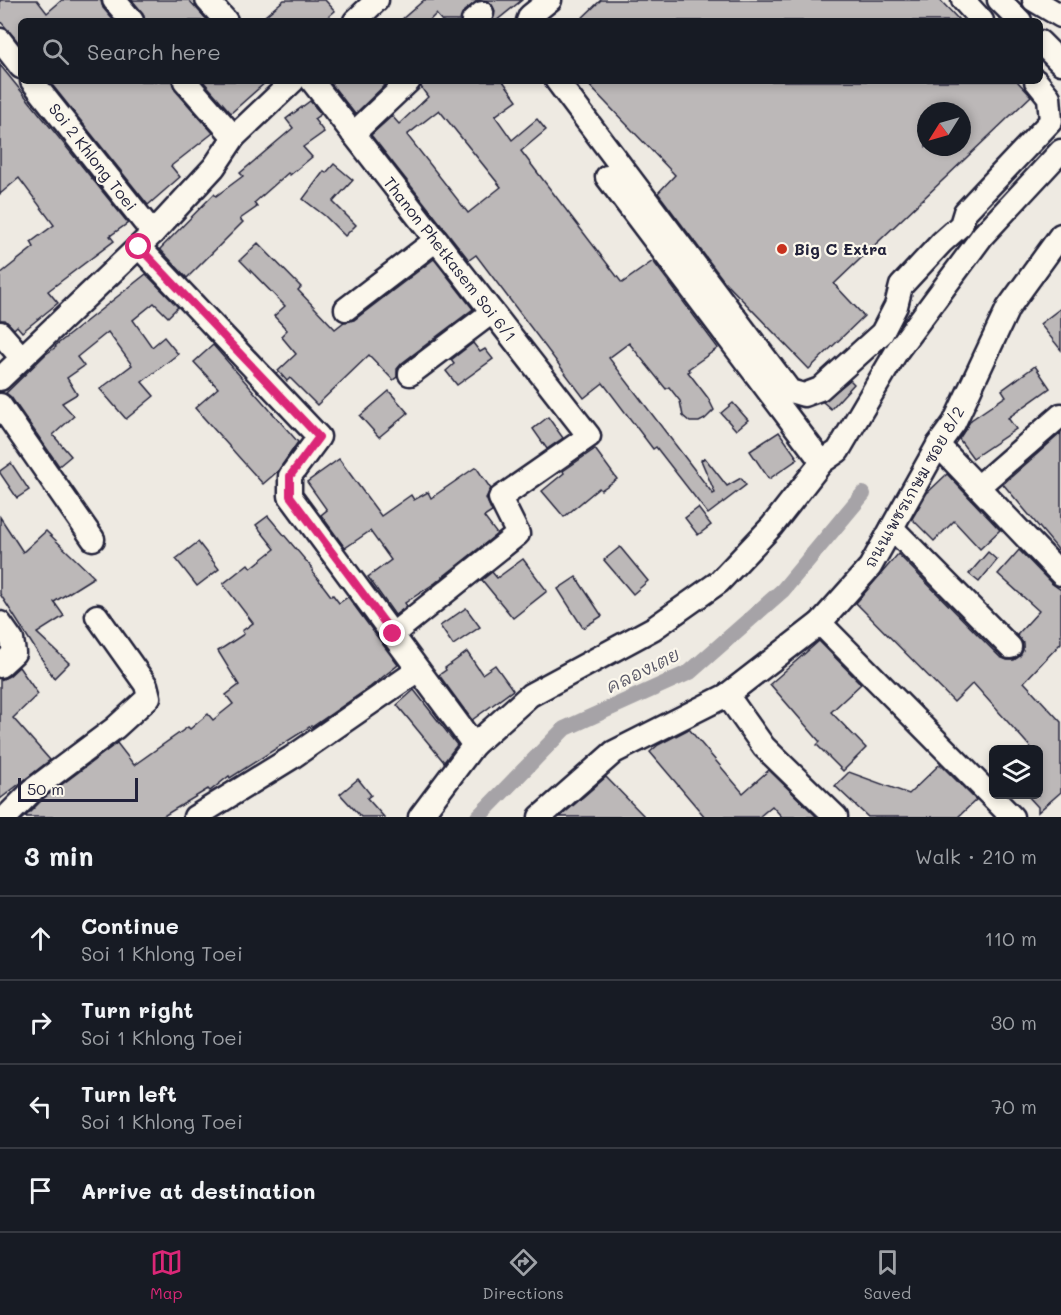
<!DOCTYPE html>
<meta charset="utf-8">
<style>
body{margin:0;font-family:Mali,"Playpen Sans Thai",sans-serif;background:#20242c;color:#f1f3f6}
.controls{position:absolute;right:18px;bottom:18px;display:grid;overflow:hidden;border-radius:9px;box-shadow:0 3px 9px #0003}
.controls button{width:54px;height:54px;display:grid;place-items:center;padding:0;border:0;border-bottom:2px solid #363941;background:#171b24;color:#f1f3f6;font:30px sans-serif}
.compass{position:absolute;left:917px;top:102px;width:54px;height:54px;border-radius:50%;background:#171b24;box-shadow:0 3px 9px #0003;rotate:233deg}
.scale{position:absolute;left:18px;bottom:15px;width:120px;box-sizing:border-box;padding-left:6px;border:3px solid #22223b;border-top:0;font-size:16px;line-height:21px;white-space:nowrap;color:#22223b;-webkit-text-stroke:4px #fbf7ec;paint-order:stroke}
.stop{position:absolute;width:18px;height:18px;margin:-14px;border:4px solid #db2777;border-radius:50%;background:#fff}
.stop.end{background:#db2777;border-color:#fff;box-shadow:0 2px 6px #0008}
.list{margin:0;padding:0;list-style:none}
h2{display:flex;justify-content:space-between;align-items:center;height:78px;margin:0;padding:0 24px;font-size:26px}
h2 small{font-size:20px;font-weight:400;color:#9ea1a6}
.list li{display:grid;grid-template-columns:39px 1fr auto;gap:18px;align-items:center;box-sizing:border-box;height:84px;padding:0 24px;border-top:2px solid #363941}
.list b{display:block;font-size:22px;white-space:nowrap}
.list p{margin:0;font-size:20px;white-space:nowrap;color:#9ea1a6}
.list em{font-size:20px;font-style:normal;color:#9ea1a6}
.icon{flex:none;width:33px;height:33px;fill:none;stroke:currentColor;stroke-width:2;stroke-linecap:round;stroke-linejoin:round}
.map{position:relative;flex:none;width:1061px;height:817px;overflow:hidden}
.search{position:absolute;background:#171b24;box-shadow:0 3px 9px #0003;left:18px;right:18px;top:18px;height:66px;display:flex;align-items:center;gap:15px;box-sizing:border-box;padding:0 21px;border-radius:9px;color:#9ea1a6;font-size:22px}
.sheet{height:414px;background:#171b24}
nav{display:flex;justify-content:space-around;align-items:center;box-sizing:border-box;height:84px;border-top:2px solid #363941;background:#171b24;font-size:16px;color:#9ea1a6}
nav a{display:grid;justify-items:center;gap:3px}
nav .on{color:#db2777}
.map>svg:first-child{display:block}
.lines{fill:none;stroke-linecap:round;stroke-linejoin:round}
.canal{stroke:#a6a3a7;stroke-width:16}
.building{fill:#bcb8b8;stroke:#22223b;stroke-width:1.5;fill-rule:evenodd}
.minor-casing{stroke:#22223b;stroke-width:27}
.minor{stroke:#fbf7ec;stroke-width:22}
.route{stroke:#db2777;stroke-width:8}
.poi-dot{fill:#c8321e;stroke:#fbf7ec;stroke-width:2}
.labels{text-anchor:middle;stroke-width:4.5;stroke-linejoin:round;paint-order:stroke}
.street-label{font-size:16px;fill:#22223b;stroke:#fbf7ec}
.poi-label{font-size:16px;font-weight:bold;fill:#22223b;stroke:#fbf7ec;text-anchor:start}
.water-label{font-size:18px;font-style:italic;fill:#575666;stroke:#fbf7ec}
</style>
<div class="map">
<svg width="1061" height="817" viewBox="0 0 1061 817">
<rect width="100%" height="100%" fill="#eeeae2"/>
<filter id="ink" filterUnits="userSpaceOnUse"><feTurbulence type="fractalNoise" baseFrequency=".0167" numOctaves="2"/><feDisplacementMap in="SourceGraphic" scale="12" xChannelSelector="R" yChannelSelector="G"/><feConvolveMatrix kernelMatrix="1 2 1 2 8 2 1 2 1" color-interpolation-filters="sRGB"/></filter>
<g filter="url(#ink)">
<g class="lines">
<path class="canal" d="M478,817L564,729L690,672L783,590L863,494"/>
</g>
<g class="building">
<path d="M0,0H37L47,13L62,0H101L103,8L114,21H21V45L0,21Z"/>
<path d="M132,0H189L208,21H145L143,13Z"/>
<path d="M284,0H325L335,11L323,21H259Z"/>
<path d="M424,0H479L464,11L460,21H442L436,14L429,21H400Z"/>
<path d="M484,0H522L496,21H492L495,11L492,5Z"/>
<path d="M601,0H940L960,21H579Z"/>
<path d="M0,65L128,223L110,236L114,241L48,291L58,303L22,332L17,326L14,329L5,320H0V274L34,247L31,242L54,225L19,178L0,194Z"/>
<path d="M49,81H172L175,90L213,133L171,166L180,177L148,205Z"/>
<path d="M203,81H267L231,113Z"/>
<path d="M329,81H389L355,114Z"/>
<path d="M422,81H503L517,100L495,116L512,140L537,119L546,130L521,151L622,283L653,261L718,348L688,369L690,371L688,372L708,398L714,410L705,419L699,422H690L683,416L680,401L669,387L666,389L629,343L609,358L713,494L715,493L701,460L705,458L727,486L741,478L746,485L708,514L656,447L653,449L603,383L584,398L476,255L469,260L371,135L392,116L399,124L428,97L421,87ZM439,110L501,187L468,213L407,135Z"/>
<path d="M585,81H1017L1031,96L834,284L864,316L809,369L724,281L658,193L675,175ZM926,111H962V147H926Z"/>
<path d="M310,101L321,114L314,119L324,132L303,147L312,157L290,175L288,173L254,203L257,207L240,219L243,222L187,278L160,249L214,194L216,196L243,176L240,173L293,128L286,119Z"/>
<path d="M334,164L353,180L333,202L356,225L345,236L325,216L303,199L324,171L326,173Z"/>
<path d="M258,243L301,287L298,290L335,329L344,322L354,320L434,259L473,309L402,363L397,369V377L393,380L369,355L317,405L290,378L287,381L278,371L296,354L281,336L287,330L274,316L285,306L240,260Z"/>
<path d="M146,274L178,307L168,317L154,303L133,320L152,347L164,337L178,354L142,382L154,396L126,419L100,389L132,365L108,332L77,357L84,366L67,378L77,394L62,403L74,416L53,435L71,456L59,466L11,397L6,393L46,354L56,347L55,346Z"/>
<path d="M1061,308V350L1040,324Z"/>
<path d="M473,343L480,352L485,349L493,359L457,385L446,371L454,364L451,360Z"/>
<path d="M213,345L298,442L278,471L263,484L195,408L218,388L194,362Z"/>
<path d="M1035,366L1050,388L1008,418L1016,429L973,458L959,439L971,420L1006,396L1002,390Z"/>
<path d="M850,380L854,384L831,409L823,402Z"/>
<path d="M389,391L408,413L379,437L360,416Z"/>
<path d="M733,403L748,420L736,430L721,413Z"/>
<path d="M548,417L563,438L547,449L533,429Z"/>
<path d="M779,432L798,459L769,479L750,451Z"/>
<path d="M1061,433V553L1003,484Z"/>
<path d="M595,449L617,479L601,490L599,488L564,517L542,491L564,473L563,471Z"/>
<path d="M339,459L381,516L411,495L414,500L428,492L431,498L476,467L491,489L486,498L492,512L484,517L497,534L435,583L405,603L407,606L395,615L368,577L391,560L370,531L345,548L321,515L327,510L307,482Z"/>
<path d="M11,463L29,490L17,498L0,473V471Z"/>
<path d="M947,474L1000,530L980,549L954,521L934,541L912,519L927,493Z"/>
<path d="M698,508L711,525L698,535L685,518Z"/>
<path d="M268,516L313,569L312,571L331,596L333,595L339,603L348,597L398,665L370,687L312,727L311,726L230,778L229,776L210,791L208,789L162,817H25L44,798L117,743L134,765L188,727L190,729L208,714L213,720L233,704L226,695L239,685L218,651L244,634L242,631L253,623L223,584L248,564L251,568L275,549L256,525Z"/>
<path d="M0,517L23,552L46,531L94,577L54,602L64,616L37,633L69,663L54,678L0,594Z"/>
<path d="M198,542L219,569L197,586L176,559Z"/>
<path d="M620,547L648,581L633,594L604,560Z"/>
<path d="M1019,550L1051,583L1061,590V643L1024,682L1061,722V792L1038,812V807L1027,795H1038V750H1033L973,683L954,702L856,603L898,554L1000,657L1007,660H1014L1020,656L1023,650V643L1017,635L1039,611L998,574Z"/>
<path d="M988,552L997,560L979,582L969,574Z"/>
<path d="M523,559L547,591L513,618L482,580L492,572L497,578Z"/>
<path d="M576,577L602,616L583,628L558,589Z"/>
<path d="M466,608L480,627L453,645L440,626Z"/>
<path d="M819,641L861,684L831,712L866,748L843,771L817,745L820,742L770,684Z"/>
<path d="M467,652L482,674L495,665L513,690L472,720L439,675L446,670L445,668Z"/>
<path d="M19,667L38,694L13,718L50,760L0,799V680L9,676Z"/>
<path d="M414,690L457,745L444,762L397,705Z"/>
<path d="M689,729L743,793L769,770L817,817H782L772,806L759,817H705L650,752L658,745Z"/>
<path d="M940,764L976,800L958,817H868L835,786L849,772L909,794Z"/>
<path d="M606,777L645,817H560Z"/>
<path d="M358,779L371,795L367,798L384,817H361L340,794Z"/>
</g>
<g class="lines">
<defs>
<g id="minor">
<path d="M114,0L132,21"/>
<path d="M207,0L226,21"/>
<path d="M963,0L982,21"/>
<path d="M999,0L1020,21"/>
<path d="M1034,0L1061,16"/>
<path d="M355,21L377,0"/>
<path d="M473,21L482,13"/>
<path d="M528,21L530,16L550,0"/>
<path d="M0,40L21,67"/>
<path d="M1040,42L1061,63"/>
<path d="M32,81L153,233"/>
<path d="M185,81L234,137"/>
<path d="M312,81L589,436L500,498L518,534L393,634"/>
<path d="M557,81L790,391L804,395L820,389L882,333L896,306L901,286L942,242L961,225L965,212L1051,121L1049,97L1036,81"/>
<path d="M353,134L409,81"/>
<path d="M607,177L822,462"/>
<path d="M139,247L319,437L290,476V496L474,745"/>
<path d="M346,309L436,240"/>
<path d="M0,333L22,358"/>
<path d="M410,374L492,312"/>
<path d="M0,379L153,233L214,167L234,137L293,81"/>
<path d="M0,405L93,539"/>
<path d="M938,445L1061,574"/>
<path d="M978,487L1061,415"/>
<path d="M892,528L1010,647"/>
<path d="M0,623L12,640L14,653L0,666"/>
<path d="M820,623L1012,817"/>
<path d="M727,695L764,747L836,817"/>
<path d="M6,817L35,788L115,728L149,697L146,685L97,616"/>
<path d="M195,817L291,758L418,670"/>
<path d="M420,817L474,745L530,695L654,628L719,582L772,526L822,462L838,451L897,351L983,235L1061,151"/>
<path d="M540,817L614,752L727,695L820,623L870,567L938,445L954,423L1008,308L1061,235"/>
</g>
</defs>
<use href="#minor" class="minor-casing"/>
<use href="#minor" class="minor"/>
</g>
</g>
<g class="lines" filter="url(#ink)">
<path class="route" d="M139,247L319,437L290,476V496L393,634"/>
</g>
<circle class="poi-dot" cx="782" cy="249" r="6"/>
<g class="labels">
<g class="street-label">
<text transform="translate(93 157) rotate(52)" y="6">Soi 2 Khlong Toei</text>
<text transform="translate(450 259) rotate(52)" y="6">Thanon Phetkasem Soi 6/1</text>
<text transform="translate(914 487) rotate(-60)" y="6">ถนนเพชรเกษม ซอย 8/2</text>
</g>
<g class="poi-label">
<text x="794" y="255">Big C Extra</text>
</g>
<g class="water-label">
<text transform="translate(643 671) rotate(-26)" y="6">คลองเตย</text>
</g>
</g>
</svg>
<div class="controls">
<button><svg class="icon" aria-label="layers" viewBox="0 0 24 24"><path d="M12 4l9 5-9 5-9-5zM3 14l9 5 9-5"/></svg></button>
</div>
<svg class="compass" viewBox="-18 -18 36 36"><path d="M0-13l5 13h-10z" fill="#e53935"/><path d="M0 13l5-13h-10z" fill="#9ea1a6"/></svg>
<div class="scale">50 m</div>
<div class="stop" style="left:139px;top:247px"></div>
<div class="stop end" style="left:393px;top:634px"></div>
<div class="search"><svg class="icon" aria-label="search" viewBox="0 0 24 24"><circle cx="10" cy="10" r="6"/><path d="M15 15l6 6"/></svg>Search here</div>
</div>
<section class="sheet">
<h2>3 min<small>Walk · 210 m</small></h2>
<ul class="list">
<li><svg class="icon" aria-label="ahead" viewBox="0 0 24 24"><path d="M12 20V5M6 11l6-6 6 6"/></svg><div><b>Continue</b><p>Soi 1 Khlong Toei</p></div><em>110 m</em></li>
<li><svg class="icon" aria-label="right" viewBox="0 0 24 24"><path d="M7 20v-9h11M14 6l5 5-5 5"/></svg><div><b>Turn right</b><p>Soi 1 Khlong Toei</p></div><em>30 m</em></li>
<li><svg class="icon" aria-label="left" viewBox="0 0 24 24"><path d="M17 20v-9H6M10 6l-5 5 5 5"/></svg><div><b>Turn left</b><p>Soi 1 Khlong Toei</p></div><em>70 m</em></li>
<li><svg class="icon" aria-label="arrive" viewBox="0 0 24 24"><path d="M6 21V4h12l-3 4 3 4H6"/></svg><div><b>Arrive at destination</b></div></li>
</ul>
</section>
<nav>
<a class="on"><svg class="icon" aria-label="map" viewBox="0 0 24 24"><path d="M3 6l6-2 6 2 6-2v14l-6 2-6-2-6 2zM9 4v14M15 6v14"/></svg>Map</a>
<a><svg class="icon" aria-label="directions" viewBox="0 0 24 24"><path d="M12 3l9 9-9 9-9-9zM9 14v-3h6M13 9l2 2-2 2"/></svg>Directions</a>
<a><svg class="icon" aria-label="saved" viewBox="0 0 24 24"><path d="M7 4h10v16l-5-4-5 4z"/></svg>Saved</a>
</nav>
